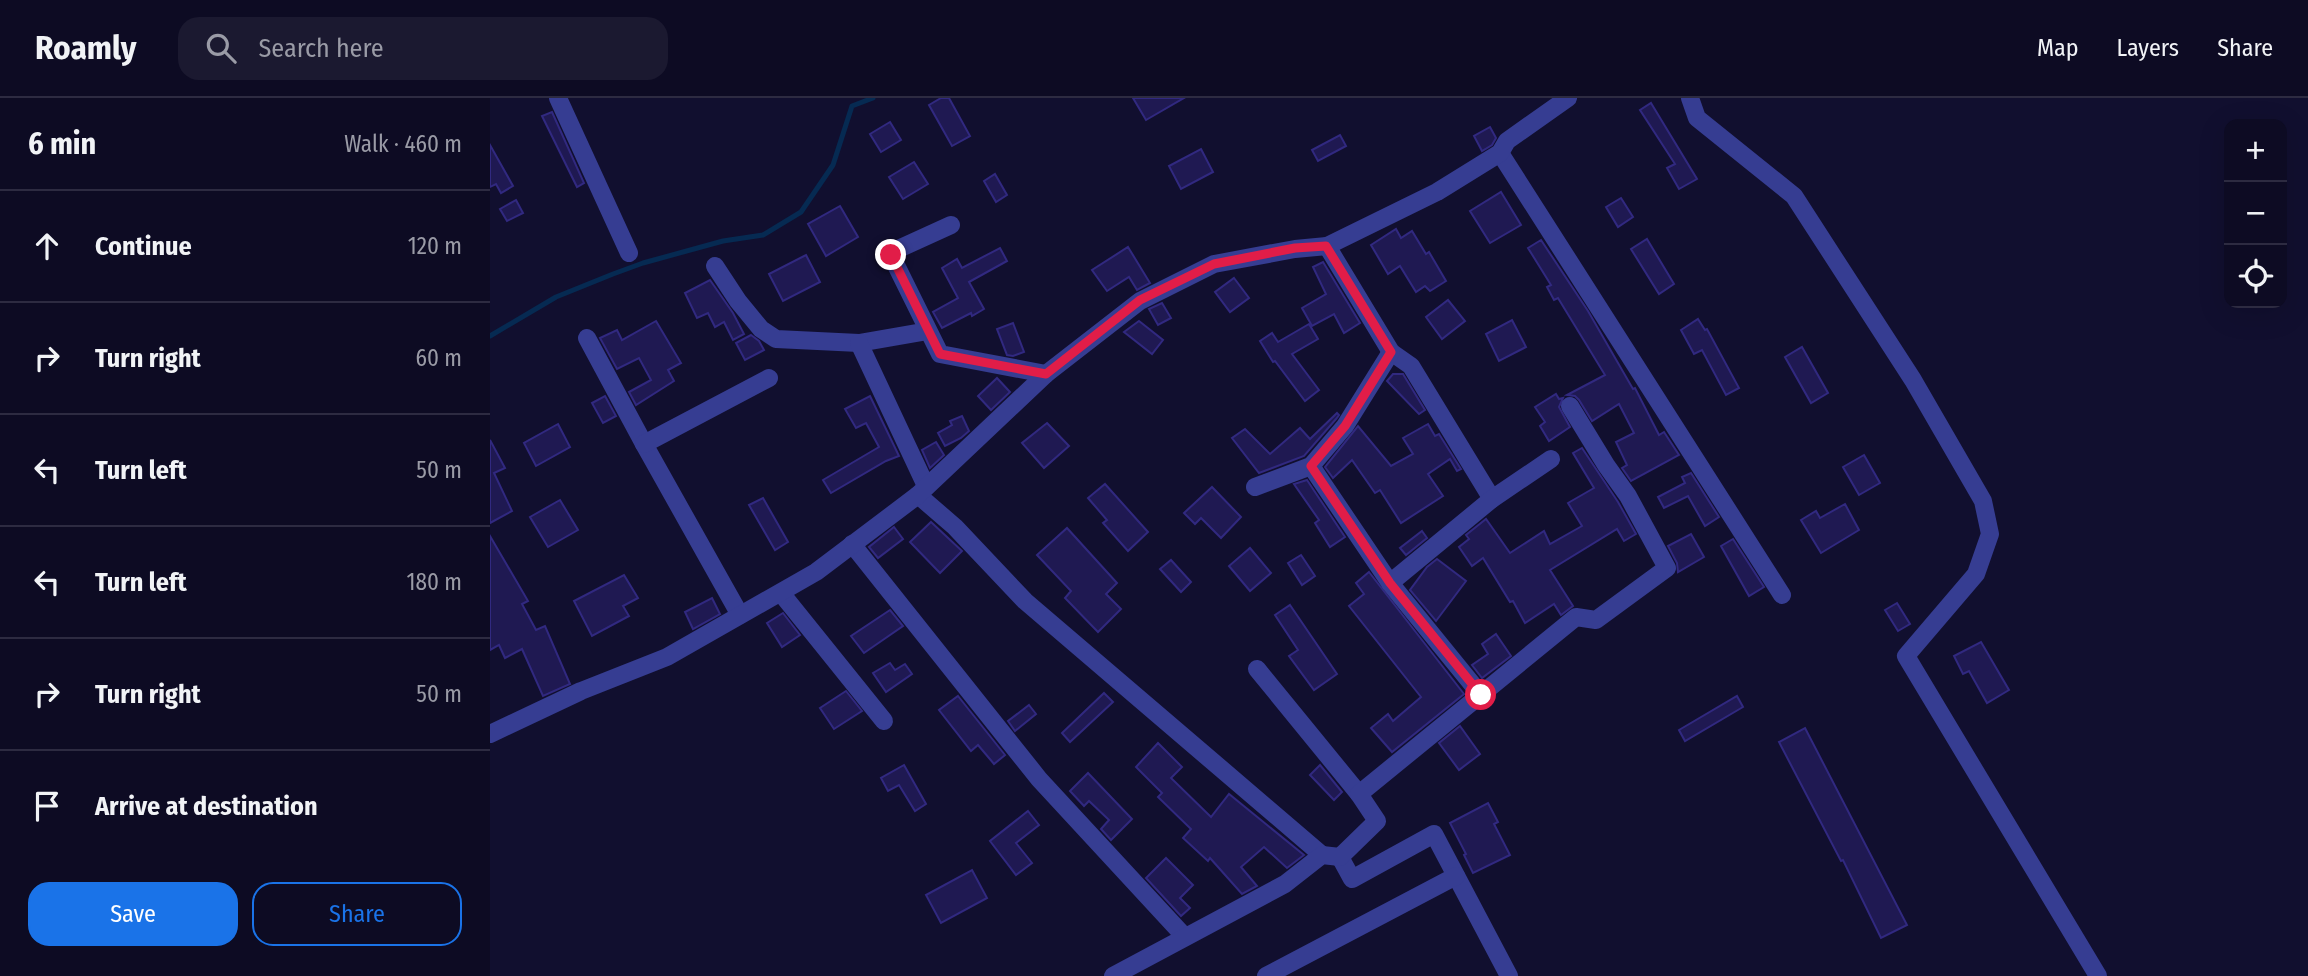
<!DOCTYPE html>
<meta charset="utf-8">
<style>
body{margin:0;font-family:"Fira Sans Condensed",sans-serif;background:#1b1930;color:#f1f3f6}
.controls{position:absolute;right:21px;top:21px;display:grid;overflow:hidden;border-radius:14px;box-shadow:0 7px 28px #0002}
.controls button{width:63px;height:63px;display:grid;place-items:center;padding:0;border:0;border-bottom:2px solid #2d2b41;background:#0d0b23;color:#f1f3f6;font:35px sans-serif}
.stop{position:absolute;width:21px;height:21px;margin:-16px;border:5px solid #e11d48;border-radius:50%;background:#fff}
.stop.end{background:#e11d48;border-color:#fff;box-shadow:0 2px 7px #0008}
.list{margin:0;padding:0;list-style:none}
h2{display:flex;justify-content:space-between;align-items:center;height:91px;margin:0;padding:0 28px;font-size:30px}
h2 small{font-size:23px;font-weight:400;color:#9a9ba6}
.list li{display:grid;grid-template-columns:46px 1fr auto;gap:21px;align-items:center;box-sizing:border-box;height:112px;padding:0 28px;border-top:2px solid #2d2b41}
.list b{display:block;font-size:26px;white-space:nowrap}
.list em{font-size:23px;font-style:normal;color:#9a9ba6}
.actions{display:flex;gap:14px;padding:21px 28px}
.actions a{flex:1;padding:16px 0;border:2px solid #1a73e8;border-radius:21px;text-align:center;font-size:24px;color:#1a73e8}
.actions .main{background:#1a73e8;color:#fff}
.icon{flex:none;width:38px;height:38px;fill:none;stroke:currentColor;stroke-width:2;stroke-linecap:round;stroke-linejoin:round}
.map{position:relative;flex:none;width:1818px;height:878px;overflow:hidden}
header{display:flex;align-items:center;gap:42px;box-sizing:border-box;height:98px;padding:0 35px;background:#0d0b23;border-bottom:2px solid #2d2b41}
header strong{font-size:33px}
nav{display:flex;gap:38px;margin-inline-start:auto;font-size:24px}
.search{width:490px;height:63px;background:#1b1930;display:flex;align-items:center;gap:18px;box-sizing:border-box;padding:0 24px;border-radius:21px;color:#9a9ba6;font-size:26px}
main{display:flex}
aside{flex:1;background:#0d0b23}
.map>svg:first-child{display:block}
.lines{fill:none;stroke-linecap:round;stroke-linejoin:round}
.stream{stroke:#062a52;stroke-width:5}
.building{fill:#1f1952;stroke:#312980;stroke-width:2}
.minor{stroke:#363d92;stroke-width:18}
.route{stroke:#e11d48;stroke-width:9}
</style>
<header>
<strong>Roamly</strong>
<div class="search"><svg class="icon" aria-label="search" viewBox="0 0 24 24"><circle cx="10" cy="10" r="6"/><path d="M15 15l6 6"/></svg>Search here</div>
<nav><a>Map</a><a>Layers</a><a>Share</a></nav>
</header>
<main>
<aside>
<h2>6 min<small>Walk · 460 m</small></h2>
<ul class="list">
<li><svg class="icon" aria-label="ahead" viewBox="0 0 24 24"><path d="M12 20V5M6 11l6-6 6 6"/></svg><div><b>Continue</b></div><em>120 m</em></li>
<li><svg class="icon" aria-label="right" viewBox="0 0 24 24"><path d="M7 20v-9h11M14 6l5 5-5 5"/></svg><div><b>Turn right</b></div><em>60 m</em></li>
<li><svg class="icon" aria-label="left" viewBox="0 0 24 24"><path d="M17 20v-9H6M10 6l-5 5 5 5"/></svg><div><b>Turn left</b></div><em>50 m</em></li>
<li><svg class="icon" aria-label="left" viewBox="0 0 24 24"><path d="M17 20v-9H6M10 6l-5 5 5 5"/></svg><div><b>Turn left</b></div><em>180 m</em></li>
<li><svg class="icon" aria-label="right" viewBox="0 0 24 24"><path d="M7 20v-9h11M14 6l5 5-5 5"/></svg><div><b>Turn right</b></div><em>50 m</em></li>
<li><svg class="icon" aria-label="arrive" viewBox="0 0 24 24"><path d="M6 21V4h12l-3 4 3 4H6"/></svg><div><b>Arrive at destination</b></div></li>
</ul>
<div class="actions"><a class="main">Save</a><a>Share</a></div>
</aside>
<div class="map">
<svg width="1818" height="878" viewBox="0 0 1818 878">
<rect width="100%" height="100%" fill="#110f2f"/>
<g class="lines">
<path class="stream" d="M0,238L66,199L123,176L153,165L233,143L273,137L311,114L343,67L362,8L383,0"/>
</g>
<g class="building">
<path d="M451,0H459L480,38L462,48L439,7Z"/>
<path d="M643,0H694L656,22Z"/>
<path d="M1161,5L1207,81L1189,91L1177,70L1185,66L1150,12Z"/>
<path d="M62,14L94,85L87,89L52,18Z"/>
<path d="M400,24L411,42L391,54L380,36Z"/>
<path d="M1000,29L1006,40L1002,47L992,53L984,38Z"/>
<path d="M850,37L856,48L828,63L822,52Z"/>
<path d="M0,47L23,88L11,95L6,86L0,89Z"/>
<path d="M711,51L723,74L691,91L679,68Z"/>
<path d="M424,64L438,86L413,101L399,79Z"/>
<path d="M505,76L517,97L506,104L494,83Z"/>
<path d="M1011,94L1031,127L1000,145L980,113Z"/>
<path d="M1131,100L1143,119L1128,129L1116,109Z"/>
<path d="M26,102L33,115L17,123L10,111Z"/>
<path d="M350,108L368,139L336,158L318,126Z"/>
<path d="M906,131L911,140L922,133L936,156L939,154L956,183L940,193L935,188L926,194L910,168L898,176L881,147Z"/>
<path d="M1157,141L1184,186L1169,196L1141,151Z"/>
<path d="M1051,142L1098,213L1143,291L1145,290L1169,337L1174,334L1189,357L1141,383L1132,370L1137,367L1126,344L1144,335L1129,306L1102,323L1089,302L1085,298L1077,297L1115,277L1068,200L1064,202L1057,189L1061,187L1038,150Z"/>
<path d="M638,149L660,185L647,192L639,179L617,193L602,172Z"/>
<path d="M510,150L517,163L479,184L494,211L482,218L481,215L452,230L443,214L468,200L452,170L467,161L472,170Z"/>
<path d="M316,157L330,184L293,203L279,176Z"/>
<path d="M833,164L870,225L854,235L844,216L822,228L812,210L836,196L823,169Z"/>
<path d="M744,180L759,200L740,214L725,194Z"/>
<path d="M220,182L243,215L254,236L243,242L234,224L225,229L218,215L207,220L195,195Z"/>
<path d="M958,202L975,223L952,241L936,219Z"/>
<path d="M672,205L681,220L668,227L659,211Z"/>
<path d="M1208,221L1215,232L1217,231L1249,290L1236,297L1212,252L1204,256L1191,232Z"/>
<path d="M1022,222L1036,249L1009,263L996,236Z"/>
<path d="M166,223L191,265L178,272L184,283L146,307L139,294L161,282L149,260L127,271L110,240L127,232L132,242Z"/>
<path d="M649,223L673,242L662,256L634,234Z"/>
<path d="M523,225L534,254L523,258L517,257L507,231Z"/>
<path d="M819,226L828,241L802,256L829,292L815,303L785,263L783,264L770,243L782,235L788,244Z"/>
<path d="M261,237L269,243L274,252L255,262L246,245Z"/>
<path d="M1312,249L1338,295L1321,305L1295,259Z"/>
<path d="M903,276H913L935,312L929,316L897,283Z"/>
<path d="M507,280L520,294L501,312L488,298Z"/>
<path d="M1066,296L1069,301L1073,300L1069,309L1080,329L1059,343L1050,328L1055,324L1045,309Z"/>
<path d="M115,298L126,318L113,325L102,305Z"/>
<path d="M380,298L409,358L396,363L341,395L333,382L389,349L376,325L366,330L355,311Z"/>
<path d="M847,315L849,317L846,321L814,358L769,375L742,340L755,331L780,356L810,330L820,341Z"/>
<path d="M472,318L479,333L471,340L455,348L448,335L462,327L460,323Z"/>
<path d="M557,325L579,348L554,370L532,345Z"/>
<path d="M68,326L80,349L46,368L34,345Z"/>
<path d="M938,326L945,338L949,336L971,371L967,373L960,361L938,376L953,398L911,425L890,392L885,395L862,362L843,380L835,369L868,328L901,368L923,356L913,340Z"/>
<path d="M0,342L15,370L4,375L22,413L0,425Z"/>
<path d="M446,344L454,357L440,370L432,352Z"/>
<path d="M1092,350L1128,404L1146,436L1134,443L1127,431L1060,472L1083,508L1071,517L1064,506L1035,525L1023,503L1020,504L993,460L982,468L969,449L979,441L976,437L996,421L1020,455L1054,433L1060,446L1092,428L1078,405L1104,390L1083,355Z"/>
<path d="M1374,357L1390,385L1369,397L1353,369Z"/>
<path d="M1201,375L1229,419L1215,428L1198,398L1174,410L1168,399L1195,385L1192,379Z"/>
<path d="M817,382L855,439L840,449L825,425L829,422L804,386Z"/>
<path d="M615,386L658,434L638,453L613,425L617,422L598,400Z"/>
<path d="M722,389L751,419L731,440L711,420L705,426L694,415Z"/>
<path d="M273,400L298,444L285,452L259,407Z"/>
<path d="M70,402L88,432L58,449L40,419Z"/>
<path d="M1355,406L1369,432L1331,455L1311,422L1326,413L1330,420Z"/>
<path d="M441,424L472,453L450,475L420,444Z"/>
<path d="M404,429L413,441L388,460L379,449Z"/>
<path d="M577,430L627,485L616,496L631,511L608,534L575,500L581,493L547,457Z"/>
<path d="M932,433L937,440L916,457L910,450Z"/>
<path d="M1201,436L1214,459L1188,474L1187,465L1178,448Z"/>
<path d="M0,438L38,503L32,506L46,532L55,528L80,586L53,598L32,551L15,560L9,547L0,552Z"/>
<path d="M1243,441L1274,489L1259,498L1231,448Z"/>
<path d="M760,450L781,475L760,493L739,468Z"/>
<path d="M811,457L825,478L812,487L798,465Z"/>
<path d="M947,461L976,483L946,523L920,492L937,469Z"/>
<path d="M681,462L701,484L691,494L670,471Z"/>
<path d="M879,474L974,596L902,654L881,630L898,616L903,623L931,599L859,508L874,496L866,485Z"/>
<path d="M134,477L148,500L133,508L139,518L102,538L84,503Z"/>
<path d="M222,500L230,516L203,531L195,514Z"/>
<path d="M1407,505L1420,526L1408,533L1395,512Z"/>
<path d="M800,507L847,576L824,592L799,558L808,552L785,517Z"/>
<path d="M400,512L413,528L374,555L361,538Z"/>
<path d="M293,515L310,537L292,549L277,525Z"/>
<path d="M1006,536L1021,558L992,580L982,567L998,556L992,546Z"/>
<path d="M1491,544L1519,592L1497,605L1479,573L1473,576L1464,558Z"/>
<path d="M400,565L405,572L415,566L422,576L396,594L383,575Z"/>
<path d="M356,593L372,613L344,631L330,610Z"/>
<path d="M614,595L623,604L580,644L572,635Z"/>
<path d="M468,598L515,657L504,666L488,647L481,653L449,612Z"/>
<path d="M1247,598L1253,609L1195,643L1189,632Z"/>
<path d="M539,607L546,616L525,633L518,623Z"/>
<path d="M970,628L990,656L969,672L949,645Z"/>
<path d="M1315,630L1417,827L1391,840L1353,762L1351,763L1289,644Z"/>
<path d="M668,645L692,669L681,680L721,719L739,696L814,757L797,770L774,749L751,769L767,788L752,796L720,760L718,763L693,740L701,731L668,699L672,695L646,669Z"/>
<path d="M414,667L436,706L425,713L409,687L398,693L391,680Z"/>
<path d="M830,667L852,694L844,702L820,677Z"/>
<path d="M598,675L642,721L621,742L611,731L619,722L599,703L594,708L580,693Z"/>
<path d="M998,705L1008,724L1004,726L1020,757L983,775L974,757L976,756L960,725Z"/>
<path d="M538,713L549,727L526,745L542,765L526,777L500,743Z"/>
<path d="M676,760L703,787L690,800L700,810L691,818L656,780Z"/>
<path d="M482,772L497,800L451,825L436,797Z"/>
</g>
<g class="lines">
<g class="minor">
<path d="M68,0L139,155"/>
<path d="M1200,0L1207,20L1304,98L1423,282L1493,403L1500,436L1486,476L1416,558L1608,878"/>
<path d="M1010,55L1292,497"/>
<path d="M461,127L404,153L401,157L450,256L556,276"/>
<path d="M837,148L901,254L921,268L1002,401"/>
<path d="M225,168L248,203L271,231L286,241L369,245L438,233"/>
<path d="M97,240L154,346L250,517"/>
<path d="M369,245L436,388"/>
<path d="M154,346L279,280"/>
<path d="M821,368L900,485L991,597"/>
<path d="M765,389L821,368L855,328L901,254"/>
<path d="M428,397L465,429L535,503L832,757"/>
<path d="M362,446L549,681L695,839"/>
<path d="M900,485L1002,401L1061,361"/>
<path d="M291,495L394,623"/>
<path d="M767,571L869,696"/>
<path d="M0,636L91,593L177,559L326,474L428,397L556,276L650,203L724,166L805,151L837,148L947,94L1010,55L1017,43L1078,0"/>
<path d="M850,759L862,781L944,736L1019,878"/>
<path d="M623,878L795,786L832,757L850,759L887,723L869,696L1086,519L1106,522L1177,470L1138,398L1116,367L1080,308"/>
<path d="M776,878L966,778"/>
</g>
</g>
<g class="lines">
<path class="route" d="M401,157L450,256L556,276L650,202L724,166L805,150L836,148L901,254L855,328L821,368L900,485L991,597"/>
</g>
</svg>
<div class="controls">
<button>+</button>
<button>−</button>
<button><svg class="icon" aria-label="locate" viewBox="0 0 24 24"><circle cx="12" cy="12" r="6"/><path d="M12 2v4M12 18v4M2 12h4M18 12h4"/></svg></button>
</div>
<div class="stop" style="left:991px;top:597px"></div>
<div class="stop end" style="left:401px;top:157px"></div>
</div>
</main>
